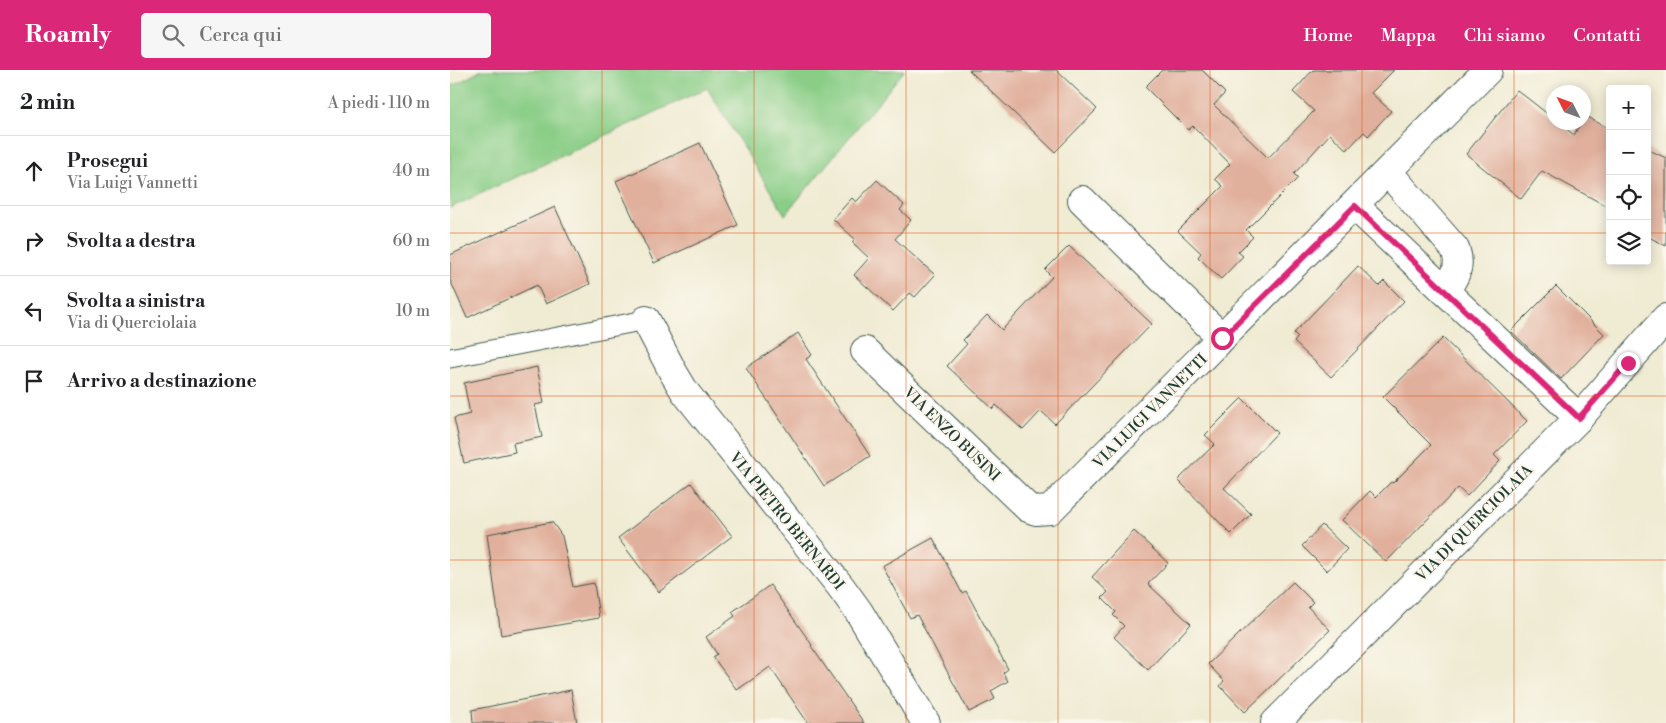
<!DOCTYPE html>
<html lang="it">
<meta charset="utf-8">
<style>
body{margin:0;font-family:"Libre Bodoni",serif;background:#f6f6f6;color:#202124}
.controls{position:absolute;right:15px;top:15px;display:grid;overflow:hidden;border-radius:5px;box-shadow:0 2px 12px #0003}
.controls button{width:45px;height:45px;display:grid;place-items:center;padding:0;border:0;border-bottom:1px solid #e0e0e0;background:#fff;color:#202124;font:25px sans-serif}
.compass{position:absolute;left:1096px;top:15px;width:45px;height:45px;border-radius:50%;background:#fff;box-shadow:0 2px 12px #0003;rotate:312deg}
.stop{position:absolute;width:15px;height:15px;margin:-11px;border:4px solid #db2777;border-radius:50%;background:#fff}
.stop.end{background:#db2777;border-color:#fff;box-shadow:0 1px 5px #0008}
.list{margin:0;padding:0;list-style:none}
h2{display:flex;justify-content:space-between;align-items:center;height:65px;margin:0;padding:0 20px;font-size:21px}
h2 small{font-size:16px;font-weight:400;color:#757577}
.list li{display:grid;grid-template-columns:32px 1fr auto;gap:15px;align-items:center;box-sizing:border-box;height:70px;padding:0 20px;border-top:1px solid #e0e0e0}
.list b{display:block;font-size:19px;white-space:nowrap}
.list p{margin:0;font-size:16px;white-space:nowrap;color:#757577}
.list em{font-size:16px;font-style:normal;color:#757577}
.icon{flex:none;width:28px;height:28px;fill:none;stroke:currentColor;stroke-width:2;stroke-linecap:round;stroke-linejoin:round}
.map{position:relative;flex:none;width:1216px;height:653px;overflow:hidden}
header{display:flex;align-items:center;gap:30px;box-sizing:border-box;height:70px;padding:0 25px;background:#db2777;color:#fff}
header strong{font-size:24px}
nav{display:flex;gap:28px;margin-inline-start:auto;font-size:18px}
.search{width:350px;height:45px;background:#f6f6f6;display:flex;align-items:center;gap:12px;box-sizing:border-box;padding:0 18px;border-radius:5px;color:#757577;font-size:19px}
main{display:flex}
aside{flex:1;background:#fff}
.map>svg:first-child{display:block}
.park{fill:#89cd86;stroke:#54855d}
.building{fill:#e1b09d}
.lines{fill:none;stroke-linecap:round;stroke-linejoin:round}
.lane-casing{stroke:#3e574c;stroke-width:21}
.street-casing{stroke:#3e574c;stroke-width:30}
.lane{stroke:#fff;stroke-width:19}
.street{stroke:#fff;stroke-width:28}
.route{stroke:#db2777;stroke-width:6}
.grid{fill:none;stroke:#de580e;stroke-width:1;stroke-opacity:0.55}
.labels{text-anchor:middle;stroke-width:4;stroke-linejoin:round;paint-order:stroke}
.street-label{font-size:15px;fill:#1f3d34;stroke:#fbf7ec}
</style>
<header>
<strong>Roamly</strong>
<div class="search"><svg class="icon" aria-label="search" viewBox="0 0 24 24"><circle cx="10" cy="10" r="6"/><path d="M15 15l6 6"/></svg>Cerca qui</div>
<nav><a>Home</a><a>Mappa</a><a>Chi siamo</a><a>Contatti</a></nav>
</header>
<main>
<aside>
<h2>2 min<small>A piedi · 110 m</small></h2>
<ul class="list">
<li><svg class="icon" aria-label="ahead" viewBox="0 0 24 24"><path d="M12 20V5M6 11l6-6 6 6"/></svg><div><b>Prosegui</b><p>Via Luigi Vannetti</p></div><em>40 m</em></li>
<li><svg class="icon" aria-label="right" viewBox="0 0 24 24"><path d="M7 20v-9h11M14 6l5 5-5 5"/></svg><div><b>Svolta a destra</b></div><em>60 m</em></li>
<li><svg class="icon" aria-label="left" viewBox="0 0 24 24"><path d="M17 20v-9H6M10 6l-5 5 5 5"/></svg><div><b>Svolta a sinistra</b><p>Via di Querciolaia</p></div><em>10 m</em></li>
<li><svg class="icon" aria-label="arrive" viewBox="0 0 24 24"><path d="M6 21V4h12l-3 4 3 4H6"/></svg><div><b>Arrivo a destinazione</b></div></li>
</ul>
</aside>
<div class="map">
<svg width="1216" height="653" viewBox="0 0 1216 653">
<rect width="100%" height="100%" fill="#fbf7ec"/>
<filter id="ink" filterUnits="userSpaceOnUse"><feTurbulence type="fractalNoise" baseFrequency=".02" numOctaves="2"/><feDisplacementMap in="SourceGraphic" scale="10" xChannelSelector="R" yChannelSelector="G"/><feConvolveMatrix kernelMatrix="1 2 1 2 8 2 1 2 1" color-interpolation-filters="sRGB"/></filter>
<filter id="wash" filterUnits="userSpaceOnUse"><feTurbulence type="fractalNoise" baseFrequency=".0096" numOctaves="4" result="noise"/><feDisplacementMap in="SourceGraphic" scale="20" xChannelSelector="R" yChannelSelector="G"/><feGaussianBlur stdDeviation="1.12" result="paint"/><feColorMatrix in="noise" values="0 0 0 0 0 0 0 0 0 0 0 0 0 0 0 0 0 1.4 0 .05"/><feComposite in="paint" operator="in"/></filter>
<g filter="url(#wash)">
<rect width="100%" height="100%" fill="#f0ebd3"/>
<path class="park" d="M32,0H455L335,145L257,18L0,138V17Z"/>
<g id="blocks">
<g class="building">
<path d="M519,0H606L647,39L605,82Z"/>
<path d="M712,0H752L775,23L764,35L818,88L864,41L843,22L863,0H944L921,23L941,41L918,66L914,62L897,80L880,64L844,104L848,108L796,160L803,167L788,182L793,186L771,209L748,187L751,183L728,161L773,116L765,109L780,94L743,56L738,60L695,17Z"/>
<path d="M1067,20L1104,49V52H1108L1124,65L1131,52H1134L1135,46L1160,59V138L1092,101L1071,129L1016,84Z"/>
<path d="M250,73L288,155L204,193L166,111Z"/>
<path d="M1197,79L1216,88V176L1197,166Z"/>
<path d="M427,110L454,135L450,140L461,150L445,169L485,205L465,227L460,223L443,241L404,205L419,188L402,172L405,169L383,149L402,128L406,132Z"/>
<path d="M105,137L140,214L96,234L87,215L17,248L0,210V185Z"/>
<path d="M619,176L702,254L605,354L591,341L573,360L546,335L543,339L497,296L517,274L513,270L537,245L552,260L602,207L595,200Z"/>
<path d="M908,196L929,216L934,211L954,231L881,307L844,272L848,267L844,263Z"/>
<path d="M1106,216L1154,264L1111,309L1061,261Z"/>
<path d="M348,263L362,285L356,289L420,386L374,416L296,298Z"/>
<path d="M993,268L1077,351L1044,385L1050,391L1017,426L1008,418L936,492L892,450L920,421L926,427L941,412L943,413L981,375L933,327Z"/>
<path d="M87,297L94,333L85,335L92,367L63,373L65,382L14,393L4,348L20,344L14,313Z"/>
<path d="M792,328L827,363L774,418L801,444L781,464L728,410L765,374L755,365Z"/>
<path d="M241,413L282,466L209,522L168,468Z"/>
<path d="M102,452L112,466L123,517L144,513L149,548L51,565L37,464Z"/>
<path d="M872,455L897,479L877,501L852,476Z"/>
<path d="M684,461L718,493L698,514L741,554L698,600L664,567L674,556L663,545L666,542L652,528L658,522L642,507Z"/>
<path d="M483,468L512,523L516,521L558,599L553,603L558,611L541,621L545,629L519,642L467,545L460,548L432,496Z"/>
<path d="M843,512L863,532L858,537L880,560L795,642L770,616L774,611L758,594Z"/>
<path d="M320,515L362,575L361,576L414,653H358L320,597L287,620L263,587L267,584L256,567L285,546L282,542Z"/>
<path d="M121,620L127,653H23L22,640Z"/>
</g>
</g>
</g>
<g filter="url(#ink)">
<use href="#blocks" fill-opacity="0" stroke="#3e574c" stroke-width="1"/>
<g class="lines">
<defs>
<path id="lane" d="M0,288L196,250"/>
<g id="street">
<path d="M938,102L1005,179C1012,196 1005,207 995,221"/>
<path d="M632,130L772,268"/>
<path d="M905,136L1129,348"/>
<path d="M196,250L223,302L235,322L391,517L409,542L476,653"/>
<path d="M415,281L578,438L586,441L600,440L1038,0"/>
<path d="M825,653L1129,348L1216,248"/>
</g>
</defs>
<use href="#lane" class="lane-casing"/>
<use href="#street" class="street-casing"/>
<use href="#lane" class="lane"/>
<use href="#street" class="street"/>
</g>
</g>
<g class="lines" filter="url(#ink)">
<path class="route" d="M772,268L905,136L1129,348L1178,293"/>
</g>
<path class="grid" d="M152,0V653M304,0V653M456,0V653M608,0V653M760,0V653M912,0V653M1064,0V653M0,163H1160M1197,163H1216M0,326H1216M0,490H1216"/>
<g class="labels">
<g class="street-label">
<text transform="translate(700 341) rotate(-45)" y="5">VIA LUIGI VANNETTI</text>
<text transform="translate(502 364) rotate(44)" y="5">VIA ENZO BUSINI</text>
<text transform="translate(337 451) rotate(51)" y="5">VIA PIETRO BERNARDI</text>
<text transform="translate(1024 453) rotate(-45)" y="5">VIA DI QUERCIOLAIA</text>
</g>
</g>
</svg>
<div class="controls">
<button>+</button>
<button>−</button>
<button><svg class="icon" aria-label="locate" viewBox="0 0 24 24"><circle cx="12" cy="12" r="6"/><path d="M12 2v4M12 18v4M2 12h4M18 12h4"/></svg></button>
<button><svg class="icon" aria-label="layers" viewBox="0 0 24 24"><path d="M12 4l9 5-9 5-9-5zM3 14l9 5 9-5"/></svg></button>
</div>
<svg class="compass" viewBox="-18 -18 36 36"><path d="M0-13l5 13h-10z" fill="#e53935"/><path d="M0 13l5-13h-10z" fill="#757577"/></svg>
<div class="stop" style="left:772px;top:268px"></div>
<div class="stop end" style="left:1178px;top:293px"></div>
</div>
</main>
